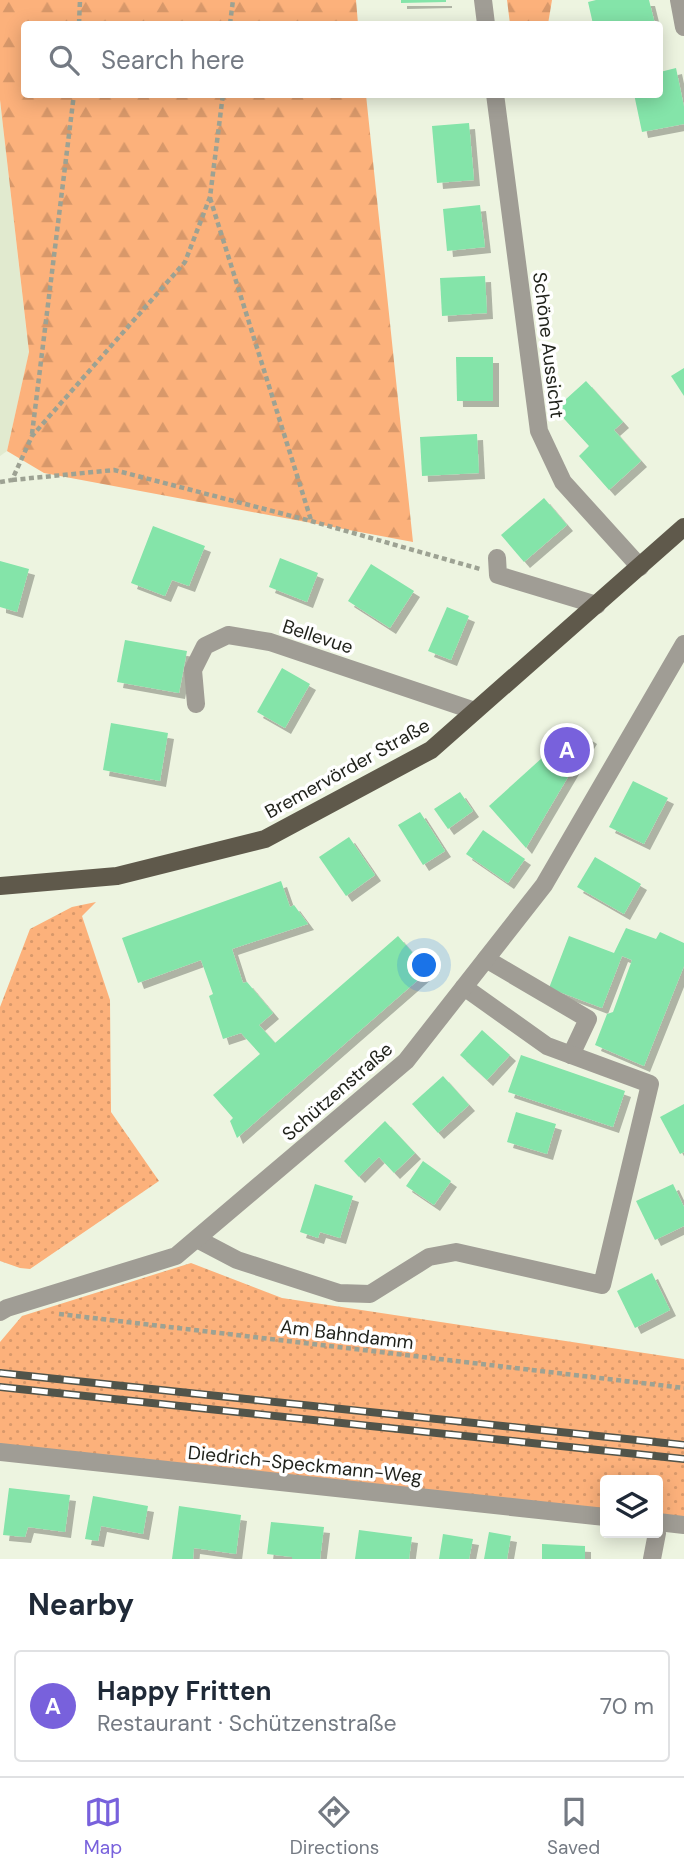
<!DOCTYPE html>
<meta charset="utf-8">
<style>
body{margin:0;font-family:"DM Sans",sans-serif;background:#f6f6f7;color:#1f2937}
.controls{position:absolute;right:21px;bottom:21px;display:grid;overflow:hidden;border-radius:7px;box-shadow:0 4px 18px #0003}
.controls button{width:63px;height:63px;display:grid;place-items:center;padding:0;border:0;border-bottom:2px solid #e0e1e3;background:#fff;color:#1f2937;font:35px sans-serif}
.you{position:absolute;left:425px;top:966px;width:24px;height:24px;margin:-18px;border:5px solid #fff;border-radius:50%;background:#1a73e8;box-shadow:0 0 0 10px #1a73e833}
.badge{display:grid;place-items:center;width:46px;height:46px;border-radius:50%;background:#7861dc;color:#fff;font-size:23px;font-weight:700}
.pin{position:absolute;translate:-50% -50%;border:4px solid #fff;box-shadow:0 2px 7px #0006}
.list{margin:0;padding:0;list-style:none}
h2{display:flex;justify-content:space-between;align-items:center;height:91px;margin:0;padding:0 28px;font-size:30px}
h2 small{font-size:23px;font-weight:400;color:#747a83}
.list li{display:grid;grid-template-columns:46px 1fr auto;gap:21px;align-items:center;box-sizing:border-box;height:112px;margin:0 14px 14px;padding:0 14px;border:2px solid #e0e1e3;border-radius:7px}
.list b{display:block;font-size:26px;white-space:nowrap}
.list p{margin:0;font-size:23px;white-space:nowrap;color:#747a83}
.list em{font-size:23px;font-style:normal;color:#747a83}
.icon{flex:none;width:38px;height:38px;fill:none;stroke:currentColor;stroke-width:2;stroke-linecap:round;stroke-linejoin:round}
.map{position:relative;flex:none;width:684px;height:1559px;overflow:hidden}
.search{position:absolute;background:#fff;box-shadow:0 4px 18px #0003;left:21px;right:21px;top:21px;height:77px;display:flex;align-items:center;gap:18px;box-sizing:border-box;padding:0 24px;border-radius:7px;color:#747a83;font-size:26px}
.sheet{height:217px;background:#fff}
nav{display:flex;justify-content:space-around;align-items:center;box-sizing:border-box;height:98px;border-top:2px solid #e0e1e3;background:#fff;font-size:19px;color:#747a83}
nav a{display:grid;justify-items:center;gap:4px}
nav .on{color:#7861dc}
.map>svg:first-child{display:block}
.built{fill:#e1eacf}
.grass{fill:url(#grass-dots)}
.forest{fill:url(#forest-firs)}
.building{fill:#84e4a9;filter:url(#shadow)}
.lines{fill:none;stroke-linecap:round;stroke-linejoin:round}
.path{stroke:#9da293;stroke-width:4.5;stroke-dasharray:5 3.5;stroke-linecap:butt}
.minor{stroke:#a09d95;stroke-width:18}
.major{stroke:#5f594b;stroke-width:18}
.rail-casing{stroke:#51544a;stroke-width:8}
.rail{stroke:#fff;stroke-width:5;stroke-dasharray:16;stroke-linecap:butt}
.labels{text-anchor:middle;stroke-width:7;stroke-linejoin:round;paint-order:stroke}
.street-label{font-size:19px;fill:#1f211a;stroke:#fff}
</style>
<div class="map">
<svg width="684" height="1559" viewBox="0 0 684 1559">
<defs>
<pattern id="grass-dots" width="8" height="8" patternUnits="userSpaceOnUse" patternTransform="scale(1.75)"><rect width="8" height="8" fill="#fcb17b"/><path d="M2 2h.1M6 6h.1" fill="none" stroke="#d8986a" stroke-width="1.8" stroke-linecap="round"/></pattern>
<pattern id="forest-firs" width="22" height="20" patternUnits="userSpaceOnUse" patternTransform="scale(1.75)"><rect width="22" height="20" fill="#fcb17b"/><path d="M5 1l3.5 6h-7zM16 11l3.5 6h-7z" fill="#d8986a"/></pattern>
<filter id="shadow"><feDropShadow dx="6" dy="6" stdDeviation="0" flood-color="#0004"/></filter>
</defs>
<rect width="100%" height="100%" fill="#edf4e0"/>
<path class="built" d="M0,100L29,353L7,451L0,456Z"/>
<g class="grass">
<path d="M96,902L82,916L110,1000L111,1112L159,1181L30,1269L20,1268L0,1261V1007L30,929L72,907Z"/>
<path d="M191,1263L282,1298L684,1359V1520L658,1517V1480H605V1512L0,1449V1342L22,1316Z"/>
</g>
<g class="forest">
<path d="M0,0H356L358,24H24V94L366,95L413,542L44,473L7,451L29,352L0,100Z"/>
<path d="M507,0H552L548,24H510Z"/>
</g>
<g class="building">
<path d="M401,0H446V2L401,3Z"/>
<path d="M596,0H649L655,24H593L588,2Z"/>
<path d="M676,68L684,107V124L642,132L634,94H660V72Z"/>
<path d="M469,123L474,180L437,183L432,126Z"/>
<path d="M480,205L485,247L447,251L443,209Z"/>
<path d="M485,276L487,313L442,316L440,278Z"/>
<path d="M456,357H493V401H457Z"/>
<path d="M684,368V396L671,376Z"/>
<path d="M586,381L623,422L614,430L641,461L609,490L579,456L589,446L555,409Z"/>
<path d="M477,434L479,473L422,476L420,437Z"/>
<path d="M544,498L567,525L524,562L501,535Z"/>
<path d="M153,526L205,546L189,586L172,580L165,596L131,583Z"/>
<path d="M280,558L318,573L307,602L269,587Z"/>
<path d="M0,561L29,569L17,612L0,607Z"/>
<path d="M371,564L414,591L390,628L348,601Z"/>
<path d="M447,607L469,616L451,660L428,651Z"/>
<path d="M125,640L187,651L179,693L117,682Z"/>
<path d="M282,668L310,684L285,728L257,712Z"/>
<path d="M111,723L168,733L160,781L103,770Z"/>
<path d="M575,728L591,738L526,848L489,806Z"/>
<path d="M633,781L668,798L644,844L609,827Z"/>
<path d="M460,792L473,811L448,829L434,809Z"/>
<path d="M420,812L445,851L423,865L398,825Z"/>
<path d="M483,830L525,859L508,883L466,854Z"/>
<path d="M349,837L375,875L346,896L319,857Z"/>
<path d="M595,857L641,884L624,914L577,887Z"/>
<path d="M281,881L290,907L294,905L308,924L232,949L243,983L247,982L273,1013L259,1025L275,1043L398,936L417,958L419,956L434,966L237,1138L230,1121L233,1118L213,1095L260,1054L241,1033L223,1039L209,996L213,994L201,960L138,983L122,938Z"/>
<path d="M626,928L656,939L660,932L684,943V966L644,1066L595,1045L607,1014L613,1012L632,960L622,956L602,1008L549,988L569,936L614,953Z"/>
<path d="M482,1030L510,1055L487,1080L460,1055Z"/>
<path d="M521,1055L625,1091L613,1127L508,1092Z"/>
<path d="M443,1076L469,1105L438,1133L412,1104Z"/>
<path d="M684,1104V1152L680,1154L660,1117Z"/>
<path d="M516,1112L556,1124L547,1154L507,1142Z"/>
<path d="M385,1121L415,1153L394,1173L379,1157L359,1177L344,1161Z"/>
<path d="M423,1161L451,1181L434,1205L406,1186Z"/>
<path d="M315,1184L353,1196L340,1238L320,1232L318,1238L300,1232Z"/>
<path d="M673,1184L684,1207V1226L655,1240L636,1201Z"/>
<path d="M652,1273L670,1310L635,1328L617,1291Z"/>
<path d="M9,1488L70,1495L65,1532L28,1527L25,1537L3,1535Z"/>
<path d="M93,1496L148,1506L143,1534L101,1526L98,1541L85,1539Z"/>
<path d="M179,1506L241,1515L236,1554L194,1548L193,1559H172Z"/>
<path d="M271,1522L324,1527L320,1559H292V1557L267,1554Z"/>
<path d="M359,1530L412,1537L409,1559H355Z"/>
<path d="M489,1532L511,1536L507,1559H484Z"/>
<path d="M443,1534L473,1539L469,1559H439Z"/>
<path d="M542,1544L585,1546V1559H542Z"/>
</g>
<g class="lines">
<g class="path">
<path d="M79,24L80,0"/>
<path d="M230,24L233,0"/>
<path d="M210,198L311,520"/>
<path d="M32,434L74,94"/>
<path d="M12,480L114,470L311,521L480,569"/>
<path d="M0,482L12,480L32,436L185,262L210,197L223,94"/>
<path d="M59,1314L684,1388"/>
</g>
<g class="minor">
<path d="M483,0L486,24"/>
<path d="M679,0L684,27"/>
<path d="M495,94L539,431L563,482L640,567"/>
<path d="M497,558L498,575L597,605"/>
<path d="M196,704L193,670L205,646L228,635L270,642L475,711"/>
<path d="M486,959L588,1019L571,1055"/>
<path d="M197,1239L237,1260L339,1293L370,1294L429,1257L456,1252L602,1285L650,1084L547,1046L464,987"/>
<path d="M0,1312L7,1308L176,1256L406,1061L544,885L684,644"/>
<path d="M0,1452L605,1517"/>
<path d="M658,1522L684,1525"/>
<path d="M652,1559L657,1533"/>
</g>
<path class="major" d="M0,886L117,876L265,839L431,750L684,527"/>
<defs>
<g id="rail">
<path d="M0,1373L684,1445"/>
<path d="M0,1387L684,1459"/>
</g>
</defs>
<use href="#rail" class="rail-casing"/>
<use href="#rail" class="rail"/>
</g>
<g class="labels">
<g class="street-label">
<text transform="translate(549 345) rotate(83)" y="7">Schöne Aussicht</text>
<text transform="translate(318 636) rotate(18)" y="7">Bellevue</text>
<text transform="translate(347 768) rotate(-29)" y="7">Bremervörder Straße</text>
<text transform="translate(337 1091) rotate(-41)" y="7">Schützenstraße</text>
<text transform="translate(347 1334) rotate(7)" y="7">Am Bahndamm</text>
<text transform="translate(305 1464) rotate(6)" y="7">Diedrich-Speckmann-Weg</text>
</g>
</g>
</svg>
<div class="controls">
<button><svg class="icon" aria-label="layers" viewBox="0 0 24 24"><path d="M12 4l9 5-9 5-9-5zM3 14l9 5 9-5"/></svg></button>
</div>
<div class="you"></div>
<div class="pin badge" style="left:567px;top:750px">A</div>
<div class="search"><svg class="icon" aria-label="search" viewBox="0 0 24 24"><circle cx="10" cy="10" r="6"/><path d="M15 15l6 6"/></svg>Search here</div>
</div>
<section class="sheet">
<h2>Nearby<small></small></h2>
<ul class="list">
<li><span class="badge">A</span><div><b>Happy Fritten</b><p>Restaurant · Schützenstraße</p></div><em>70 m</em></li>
</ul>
</section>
<nav>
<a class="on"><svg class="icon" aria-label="map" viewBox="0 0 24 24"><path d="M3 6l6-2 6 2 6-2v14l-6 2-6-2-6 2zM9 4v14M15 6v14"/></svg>Map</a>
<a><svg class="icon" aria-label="directions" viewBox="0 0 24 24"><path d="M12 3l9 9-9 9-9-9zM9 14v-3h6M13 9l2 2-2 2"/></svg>Directions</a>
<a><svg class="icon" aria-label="saved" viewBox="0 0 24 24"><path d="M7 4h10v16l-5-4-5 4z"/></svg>Saved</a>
</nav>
